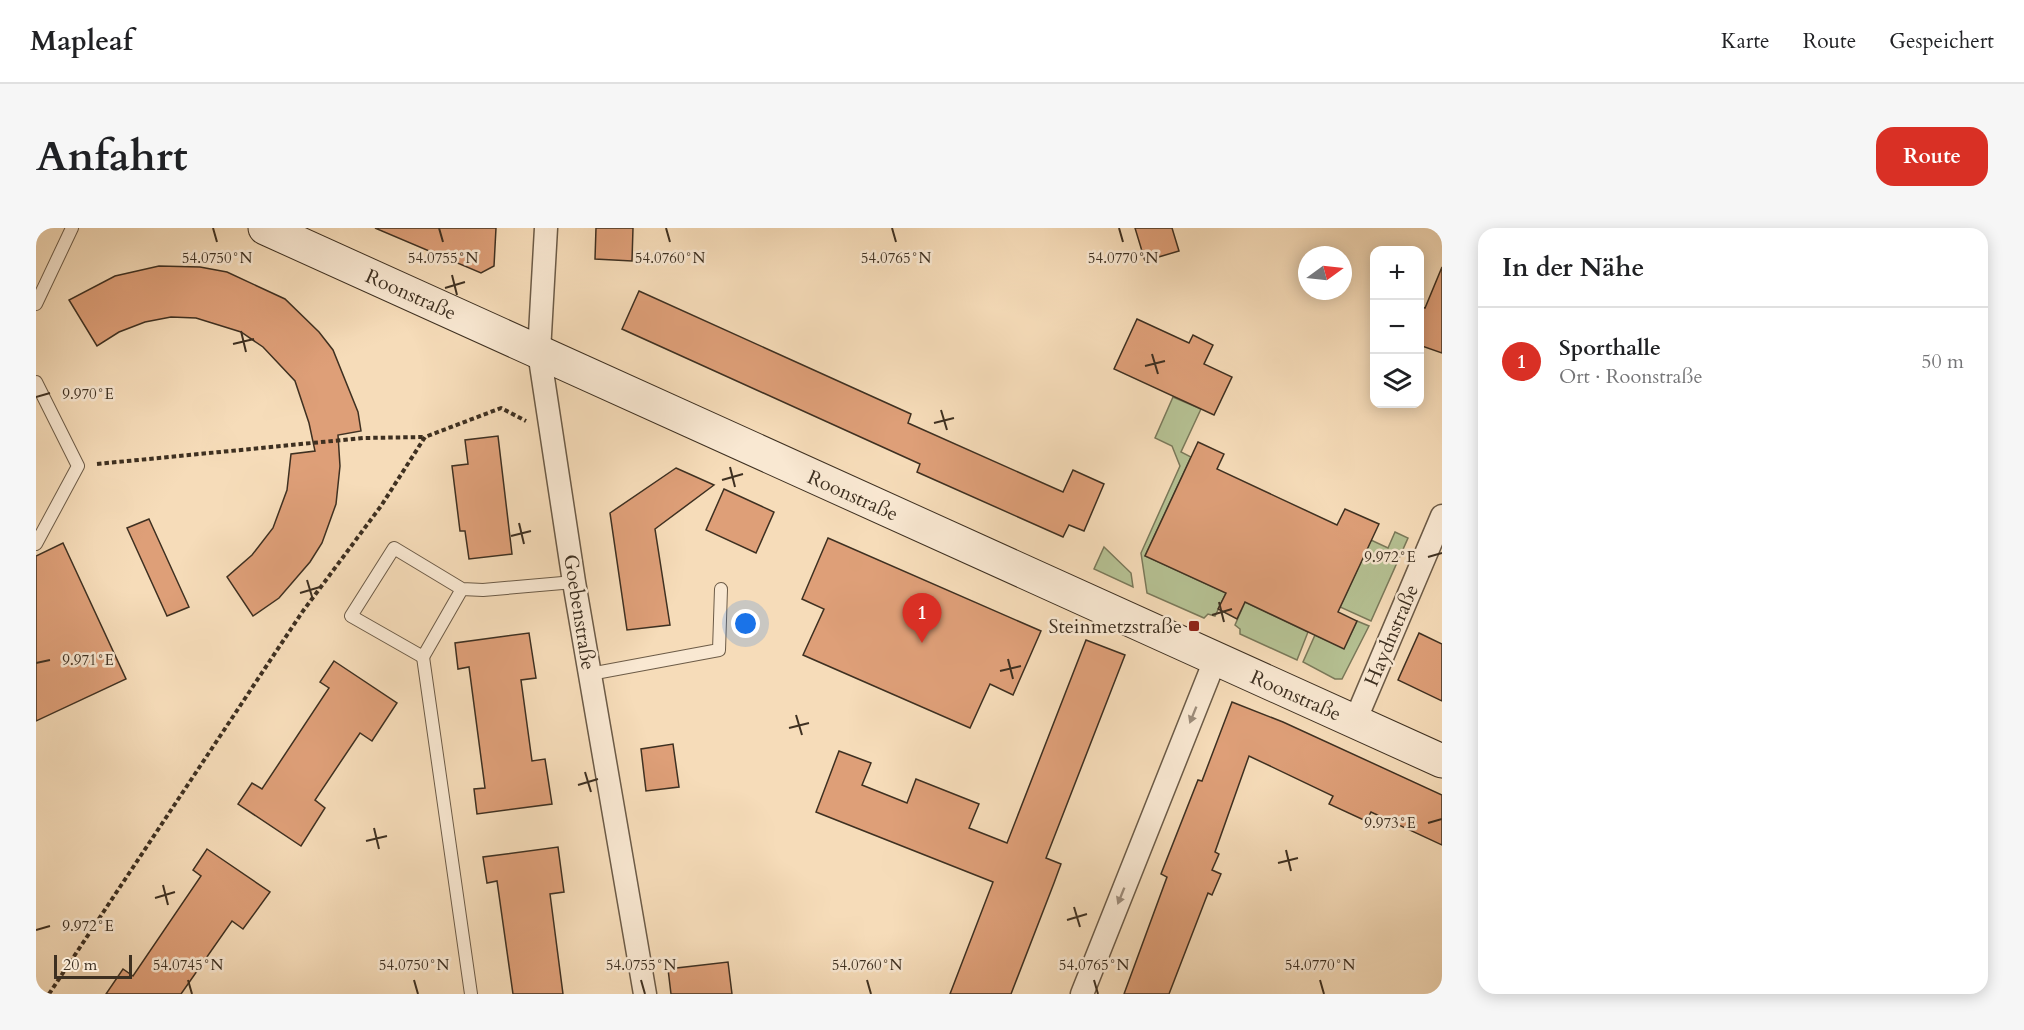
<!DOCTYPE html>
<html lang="de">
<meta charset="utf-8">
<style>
body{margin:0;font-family:Cardo,serif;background:#f6f6f6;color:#202124}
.controls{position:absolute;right:18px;top:18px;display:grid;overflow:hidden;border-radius:12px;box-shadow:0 3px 15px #0003}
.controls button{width:54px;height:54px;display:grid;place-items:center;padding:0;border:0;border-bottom:2px solid #e0e0e0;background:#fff;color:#202124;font:30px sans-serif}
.compass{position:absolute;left:1262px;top:18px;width:54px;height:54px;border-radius:50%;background:#fff;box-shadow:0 3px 15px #0003;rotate:75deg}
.scale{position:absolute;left:18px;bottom:15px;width:78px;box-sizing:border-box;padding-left:6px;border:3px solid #3e3021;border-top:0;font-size:16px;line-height:21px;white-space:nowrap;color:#3e3021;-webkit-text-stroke:4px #f9e8d2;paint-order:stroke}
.you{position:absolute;left:710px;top:396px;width:21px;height:21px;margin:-15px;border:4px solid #fff;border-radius:50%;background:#1a73e8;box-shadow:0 0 0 9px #1a73e833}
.badge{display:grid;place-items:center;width:39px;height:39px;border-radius:50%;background:#d93025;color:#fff;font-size:20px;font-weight:700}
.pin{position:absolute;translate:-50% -50px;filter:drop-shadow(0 2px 3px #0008)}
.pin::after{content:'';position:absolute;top:32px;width:21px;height:18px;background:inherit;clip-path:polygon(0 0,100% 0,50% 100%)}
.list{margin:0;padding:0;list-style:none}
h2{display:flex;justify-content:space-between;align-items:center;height:78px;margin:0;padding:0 24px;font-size:26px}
h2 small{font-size:20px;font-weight:400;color:#757577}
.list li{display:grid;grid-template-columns:39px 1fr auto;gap:18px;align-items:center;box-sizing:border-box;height:108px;padding:0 24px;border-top:2px solid #e0e0e0}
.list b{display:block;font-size:22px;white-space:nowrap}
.list p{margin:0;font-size:20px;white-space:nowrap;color:#757577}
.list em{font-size:20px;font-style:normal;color:#757577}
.icon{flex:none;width:33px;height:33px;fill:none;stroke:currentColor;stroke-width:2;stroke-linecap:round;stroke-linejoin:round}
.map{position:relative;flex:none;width:1406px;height:766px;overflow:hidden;border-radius:18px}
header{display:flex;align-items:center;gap:36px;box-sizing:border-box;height:84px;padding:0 30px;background:#fff;border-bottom:2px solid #e0e0e0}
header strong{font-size:28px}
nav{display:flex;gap:33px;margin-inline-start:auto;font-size:21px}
.intro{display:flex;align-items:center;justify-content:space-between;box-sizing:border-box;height:144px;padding:0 36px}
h1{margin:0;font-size:42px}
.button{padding:15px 27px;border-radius:18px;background:#d93025;color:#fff;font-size:21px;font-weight:700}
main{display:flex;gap:36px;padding:0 36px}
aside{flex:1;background:#fff;border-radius:18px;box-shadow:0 3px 15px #0003}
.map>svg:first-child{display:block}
.green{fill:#b6c294;stroke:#7a795a;stroke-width:1.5}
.building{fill:#de9f78;stroke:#3e3021;stroke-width:1.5}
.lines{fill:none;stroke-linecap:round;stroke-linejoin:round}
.lane-casing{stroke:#6c5b47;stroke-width:14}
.street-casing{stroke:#6c5b47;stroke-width:25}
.secondary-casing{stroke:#3e3021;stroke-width:35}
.path{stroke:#3e3021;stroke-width:4;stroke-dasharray:4.5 3;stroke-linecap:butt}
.lane{stroke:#f9e8d2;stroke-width:12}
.street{stroke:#f9e8d2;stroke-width:22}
.secondary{stroke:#f9e8d2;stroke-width:33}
.oneway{fill:#9c8c7a}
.ticks{fill:none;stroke:#3e3021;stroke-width:2}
.poi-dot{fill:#8f2418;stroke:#f9e8d2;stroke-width:2}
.labels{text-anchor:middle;stroke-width:5;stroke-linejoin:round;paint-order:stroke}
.street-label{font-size:20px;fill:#3e3021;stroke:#f9e8d2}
.poi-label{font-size:20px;fill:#3e3021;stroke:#f9e8d2;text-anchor:end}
.ticks-label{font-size:15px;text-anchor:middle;fill:#3e3021;stroke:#f9e8d2;stroke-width:5;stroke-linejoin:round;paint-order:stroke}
</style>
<header>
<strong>Mapleaf</strong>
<nav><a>Karte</a><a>Route</a><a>Gespeichert</a></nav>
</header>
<div class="intro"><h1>Anfahrt</h1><a class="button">Route</a></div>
<main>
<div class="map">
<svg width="1406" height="766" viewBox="0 0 1406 766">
<rect width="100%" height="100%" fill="#f6dcb9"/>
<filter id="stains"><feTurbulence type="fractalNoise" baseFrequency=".00333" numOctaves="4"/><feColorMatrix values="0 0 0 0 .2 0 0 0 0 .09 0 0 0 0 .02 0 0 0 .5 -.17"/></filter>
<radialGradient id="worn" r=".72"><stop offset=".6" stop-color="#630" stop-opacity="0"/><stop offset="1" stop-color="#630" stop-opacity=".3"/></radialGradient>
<g class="green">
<path d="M1137,169L1165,181L1145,224L1155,229L1109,328L1190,365L1179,388L1172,386L1168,390L1111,365L1105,325L1144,238L1136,218L1119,210Z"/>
<path d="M1359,304L1372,310L1335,393L1304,379L1335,312L1352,320Z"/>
<path d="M1068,319L1095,345L1097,359L1058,341Z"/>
<path d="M1209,374L1272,404L1261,432L1204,406V401L1199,397Z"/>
<path d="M1321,393L1333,398L1306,451H1299L1267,434L1279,407L1308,420Z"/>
</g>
<g class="building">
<path d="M339,0H460L458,38L445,45Z"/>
<path d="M560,0H597L596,33L559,31Z"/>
<path d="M1099,0H1136L1143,23L1109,33Z"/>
<path d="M123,38L164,39L191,44L249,71L283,104L297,122L322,184L325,203L302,207L304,238L300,276L286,315L274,334L243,370L217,388L191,349L216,327L237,300L251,262L255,226L279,223L273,195L259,153L227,119L205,104L160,90L135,89L109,94L83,104L61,118L33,72L79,48Z"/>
<path d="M1406,39V125L1383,117V78L1389,80Z"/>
<path d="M603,63L875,186L872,195L1027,264L1037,242L1068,256L1048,303L1033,297L1027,309L881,244L884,236L586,101Z"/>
<path d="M1101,91L1153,115L1157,107L1177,117L1168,136L1196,149L1178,187L1078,141Z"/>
<path d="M462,208L476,326L433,331L429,303H424L416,238L432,236L429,212Z"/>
<path d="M1162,214L1188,226L1181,241L1301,297L1309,281L1343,296L1302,384L1321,393L1308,421L1209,374L1201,391L1182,381L1190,365L1109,328Z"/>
<path d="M640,240L678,257L619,301L634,397L591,402L574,285Z"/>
<path d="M688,261L738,284L720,325L670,302Z"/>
<path d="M113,291L153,379L131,388L91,300Z"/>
<path d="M792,310L1005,403L977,467L954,456L934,500L767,427L788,381L766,371Z"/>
<path d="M27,315L90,451L0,493V328Z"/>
<path d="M493,405L500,450L485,452L496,533L509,531L516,576L441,586L438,561L449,560L433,439L422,441L419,415Z"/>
<path d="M1383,405L1406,416V473L1362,452Z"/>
<path d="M1050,412L1089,427L1010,630L1025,636L1018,655L975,766H914L957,654L780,584L803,523L835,535L826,557L871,575L880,551L943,576L933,600L971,615Z"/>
<path d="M298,433L361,475L336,513L324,505L279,572L289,580L265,618L202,576L216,555L226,561L293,460L284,454Z"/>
<path d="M1196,474L1247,494L1406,567V617L1335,584L1330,593L1293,576L1297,568L1213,528L1179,624L1183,626L1176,642L1185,646L1176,667L1172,665L1133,766H1088L1131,649L1125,646L1162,552L1166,553Z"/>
<path d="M637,516L643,559L610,563L605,521Z"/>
<path d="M522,619L528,664L514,666L527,766H477L461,653L451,655L447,629Z"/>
<path d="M171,621L234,664L207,701L196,693L145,766H70L87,741L97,748L165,648L157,642Z"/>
<path d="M692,734L696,766H635L632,741Z"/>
</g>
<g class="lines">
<defs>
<g id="lane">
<path d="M0,76L36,0"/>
<path d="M0,154L42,238L0,316"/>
<path d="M426,361L387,429L315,388L358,320L426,361L447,362L538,354"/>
<path d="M387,429L435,766"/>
<path d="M554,446L683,422L685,361"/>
</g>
<g id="street">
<path d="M510,0L503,124L538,354L609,766"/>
<path d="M1319,493L1406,288"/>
<path d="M1046,766L1179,432"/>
</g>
<path id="secondary" d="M229,0L1406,533"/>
</defs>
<use href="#lane" class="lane-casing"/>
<use href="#street" class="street-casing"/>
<use href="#secondary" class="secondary-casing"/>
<g class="path">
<path d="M61,236L327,210L388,209"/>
<path d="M13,766L267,383L345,278L389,209L465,180L490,193"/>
</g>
<use href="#lane" class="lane"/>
<use href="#street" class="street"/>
<use href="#secondary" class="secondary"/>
</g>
<defs><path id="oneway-solid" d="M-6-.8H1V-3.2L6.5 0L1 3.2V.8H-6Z" transform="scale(1.5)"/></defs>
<g class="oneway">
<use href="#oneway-solid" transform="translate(1157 487) rotate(112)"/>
<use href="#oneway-solid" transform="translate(1085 668) rotate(112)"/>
</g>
<path class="ticks" d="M177,0L181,14M403,0L407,14M630,0L634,14M856,0L860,14M1083,0L1087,14M416,47L421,67M409,60L429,54M205,103L210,124M197,116L218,111M1116,126L1122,146M1109,138L1129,133M0,169L14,165M905,182L911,202M898,195L918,190M694,239L699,259M686,252L707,246M483,295L488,316M475,308L495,303M1392,329L1406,325M271,352L277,372M264,365L284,359M1183,374L1188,394M1176,387L1196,381M972,431L977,451M0,435L14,432M964,443L985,438M760,487L766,507M753,500L773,495M549,544L555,564M542,557L562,551M1392,595L1406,591M338,600L343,621M330,613L351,608M1250,622L1255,643M1242,635L1262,630M127,657L132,677M119,670L139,664M1038,679L1044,699M1031,692L1051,686M0,702L14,698M152,752L156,766M378,752L382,766M605,752L609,766M831,752L835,766M1058,752L1062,766M1284,752L1288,766"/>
<rect class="poi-dot" x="1152" y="392" width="12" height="12" rx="3"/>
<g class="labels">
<g class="street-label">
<text transform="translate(375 66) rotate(24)" y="7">Roonstraße</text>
<text transform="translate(817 267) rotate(24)" y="7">Roonstraße</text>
<text transform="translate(544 384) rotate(81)" y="7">Goebenstraße</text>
<text transform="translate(1355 407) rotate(-67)" y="7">Haydnstraße</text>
<text transform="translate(1260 467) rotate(24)" y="7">Roonstraße</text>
</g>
<g class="poi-label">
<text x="1146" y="405">Steinmetzstraße</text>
</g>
</g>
<g class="ticks-label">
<text x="181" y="35">54.0750°N</text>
<text x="407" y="35">54.0755°N</text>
<text x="634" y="35">54.0760°N</text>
<text x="860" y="35">54.0765°N</text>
<text x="1087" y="35">54.0770°N</text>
<text x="52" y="171">9.970°E</text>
<text x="1354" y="334">9.972°E</text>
<text x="52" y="437">9.971°E</text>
<text x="1354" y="600">9.973°E</text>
<text x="52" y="703">9.972°E</text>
<text x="152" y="742">54.0745°N</text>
<text x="378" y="742">54.0750°N</text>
<text x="605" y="742">54.0755°N</text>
<text x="831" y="742">54.0760°N</text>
<text x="1058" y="742">54.0765°N</text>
<text x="1284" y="742">54.0770°N</text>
</g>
<rect width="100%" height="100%" filter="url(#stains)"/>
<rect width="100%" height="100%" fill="url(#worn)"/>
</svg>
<div class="controls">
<button>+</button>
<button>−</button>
<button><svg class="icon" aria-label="layers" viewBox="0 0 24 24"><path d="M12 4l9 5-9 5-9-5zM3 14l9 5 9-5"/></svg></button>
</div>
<svg class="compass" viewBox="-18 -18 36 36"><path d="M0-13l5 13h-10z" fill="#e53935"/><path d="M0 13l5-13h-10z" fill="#757577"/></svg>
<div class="scale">20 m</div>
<div class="you"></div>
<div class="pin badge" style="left:886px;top:415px">1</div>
</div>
<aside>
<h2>In der Nähe<small></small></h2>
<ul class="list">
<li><span class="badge">1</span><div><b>Sporthalle</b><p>Ort · Roonstraße</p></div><em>50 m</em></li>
</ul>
</aside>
</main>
